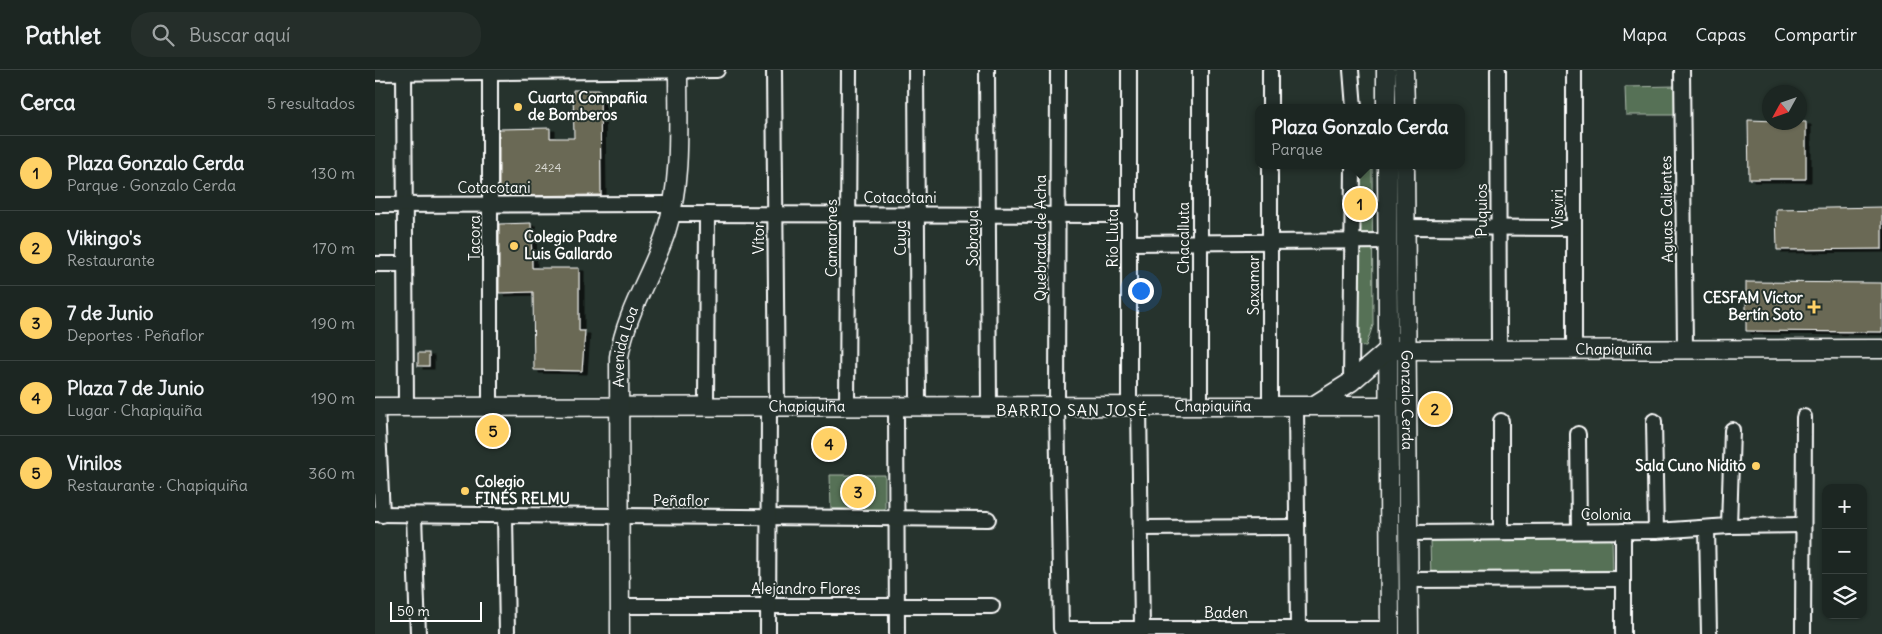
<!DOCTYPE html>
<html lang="es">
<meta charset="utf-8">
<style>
body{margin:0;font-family:Delius,sans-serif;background:#252e2a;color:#f1f3f6}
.controls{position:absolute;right:15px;bottom:15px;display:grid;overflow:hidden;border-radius:10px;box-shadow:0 1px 4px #0004}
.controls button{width:45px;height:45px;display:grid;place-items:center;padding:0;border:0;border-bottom:1px solid #3a4340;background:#1c2622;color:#f1f3f6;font:25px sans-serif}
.compass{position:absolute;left:1387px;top:15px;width:45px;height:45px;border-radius:50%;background:#1c2622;box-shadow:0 1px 4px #0004;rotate:230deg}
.scale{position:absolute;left:15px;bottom:12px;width:92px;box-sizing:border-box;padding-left:5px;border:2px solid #fff;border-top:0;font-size:14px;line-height:18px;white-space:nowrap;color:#fff;-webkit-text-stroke:4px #26332d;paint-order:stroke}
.you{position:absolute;left:765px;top:220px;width:18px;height:18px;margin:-12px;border:4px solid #fff;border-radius:50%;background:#1a73e8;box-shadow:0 0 0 8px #1a73e833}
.badge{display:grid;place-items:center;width:32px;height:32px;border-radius:50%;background:#ffd166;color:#111;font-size:16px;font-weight:700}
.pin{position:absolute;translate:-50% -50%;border:2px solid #fff;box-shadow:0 1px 5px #0006}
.popup{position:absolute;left:880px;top:34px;width:210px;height:65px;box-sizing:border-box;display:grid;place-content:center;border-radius:10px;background:#1c2622;filter:drop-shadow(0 1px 4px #0005);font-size:16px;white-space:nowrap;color:#a0a5a5}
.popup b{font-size:19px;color:#f1f3f6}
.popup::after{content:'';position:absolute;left:50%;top:100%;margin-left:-10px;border:10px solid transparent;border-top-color:#1c2622}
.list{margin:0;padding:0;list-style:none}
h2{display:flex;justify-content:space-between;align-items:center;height:65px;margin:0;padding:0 20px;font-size:21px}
h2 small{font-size:16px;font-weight:400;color:#a0a5a5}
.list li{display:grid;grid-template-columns:32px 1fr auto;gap:15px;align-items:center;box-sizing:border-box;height:75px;padding:0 20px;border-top:1px solid #3a4340}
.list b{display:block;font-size:19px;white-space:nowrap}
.list p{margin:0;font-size:16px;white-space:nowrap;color:#a0a5a5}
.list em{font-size:16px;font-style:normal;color:#a0a5a5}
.icon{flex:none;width:28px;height:28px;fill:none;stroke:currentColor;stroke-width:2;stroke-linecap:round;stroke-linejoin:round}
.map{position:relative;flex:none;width:1507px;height:564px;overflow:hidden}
header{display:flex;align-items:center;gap:30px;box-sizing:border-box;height:70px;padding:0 25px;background:#1c2622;border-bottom:1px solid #3a4340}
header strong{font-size:24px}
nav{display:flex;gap:28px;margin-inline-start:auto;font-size:18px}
.search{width:350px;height:45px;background:#252e2a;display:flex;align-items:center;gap:12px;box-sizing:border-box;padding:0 18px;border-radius:20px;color:#a0a5a5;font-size:19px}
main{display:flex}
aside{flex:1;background:#1c2622}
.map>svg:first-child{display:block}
.green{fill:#567156;stroke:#aab8aa}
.building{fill:#6a6954;stroke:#fff;filter:url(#shadow)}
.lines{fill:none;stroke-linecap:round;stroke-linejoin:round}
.minor-casing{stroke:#fff;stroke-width:18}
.tertiary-casing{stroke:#fff;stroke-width:21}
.minor{stroke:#26332d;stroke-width:14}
.tertiary{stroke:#26332d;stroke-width:18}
.poi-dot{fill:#ffd166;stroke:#26332d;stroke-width:2}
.labels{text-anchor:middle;stroke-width:4;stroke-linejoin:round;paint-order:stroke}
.number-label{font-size:12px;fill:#dadad4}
.poi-label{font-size:15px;font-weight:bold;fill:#fff;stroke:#26332d;text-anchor:start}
.street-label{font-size:15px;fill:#fff;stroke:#26332d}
.neighbourhood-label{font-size:16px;letter-spacing:1px;fill:#fff;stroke:#26332d}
</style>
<header>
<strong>Pathlet</strong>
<div class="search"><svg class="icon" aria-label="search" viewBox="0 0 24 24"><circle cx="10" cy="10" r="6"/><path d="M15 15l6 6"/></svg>Buscar aquí</div>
<nav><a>Mapa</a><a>Capas</a><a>Compartir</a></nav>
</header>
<main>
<aside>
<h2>Cerca<small>5 resultados</small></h2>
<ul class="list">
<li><span class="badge">1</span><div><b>Plaza Gonzalo Cerda</b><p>Parque · Gonzalo Cerda</p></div><em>130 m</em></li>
<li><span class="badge">2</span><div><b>Vikingo's</b><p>Restaurante</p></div><em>170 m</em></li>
<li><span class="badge">3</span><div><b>7 de Junio</b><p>Deportes · Peñaflor</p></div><em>190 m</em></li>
<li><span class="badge">4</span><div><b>Plaza 7 de Junio</b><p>Lugar · Chapiquiña</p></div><em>190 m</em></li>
<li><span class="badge">5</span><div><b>Vinilos</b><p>Restaurante · Chapiquiña</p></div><em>360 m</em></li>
</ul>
</aside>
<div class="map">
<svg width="1507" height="564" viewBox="0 0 1507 564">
<defs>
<filter id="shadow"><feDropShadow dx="5" dy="3" stdDeviation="0" flood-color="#0009"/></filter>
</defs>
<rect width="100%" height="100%" fill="#26332d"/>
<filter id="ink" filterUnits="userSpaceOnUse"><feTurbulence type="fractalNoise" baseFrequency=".02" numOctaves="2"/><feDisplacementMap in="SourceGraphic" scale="10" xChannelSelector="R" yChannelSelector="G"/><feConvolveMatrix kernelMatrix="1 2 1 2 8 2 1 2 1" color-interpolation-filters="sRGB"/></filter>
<g filter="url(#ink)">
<g class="green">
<path d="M1301,16L1302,45H1251L1250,17Z"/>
<path d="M972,95H997L998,255L991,276L973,275Z"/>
<path d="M455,405H510V439H456Z"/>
<path d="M1237,466L1238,508L1056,511L1055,470Z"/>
</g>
<g class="building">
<path d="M198,20H225L226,125L124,126V59L175,58V68H199Z"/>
<path d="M1373,50L1431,52V109H1374Z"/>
<path d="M1507,137V179L1402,180L1401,139Z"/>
<path d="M156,153L157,198H204V261H210L207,301L159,300L158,222L124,223V154Z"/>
<path d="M1371,212L1507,213V262L1371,261Z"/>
<rect x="43" y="283" width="11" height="13"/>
</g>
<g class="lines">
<defs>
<g id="minor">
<path d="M29,0L31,337"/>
<path d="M115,0V336"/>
<path d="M399,0L402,336"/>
<path d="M541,0L543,336"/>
<path d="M612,0L614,335"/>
<path d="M683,0L682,335L686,559H1015"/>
<path d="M825,0V335"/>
<path d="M976,0L979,38"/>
<path d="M1123,0L1124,279"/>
<path d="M1199,0V279"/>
<path d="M1307,0L1310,278"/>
<path d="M0,3L342,0"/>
<path d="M895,38V0"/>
<path d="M0,135L297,134"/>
<path d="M295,144L755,145"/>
<path d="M1030,157L1199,158"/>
<path d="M754,173L1012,171"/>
<path d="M0,194H30"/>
<path d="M976,312L978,95"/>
<path d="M754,335V0"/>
<path d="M764,335L767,559"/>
<path d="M895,335V95"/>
<path d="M921,335L923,559"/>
<path d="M331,336L332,144"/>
<path d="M472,336L474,0"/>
<path d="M521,336L522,564"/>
<path d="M2,337L7,445"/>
<path d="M1126,351V462"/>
<path d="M1279,351L1281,461"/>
<path d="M1203,364L1204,461"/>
<path d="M0,444L613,449"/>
<path d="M39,445L43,564"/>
<path d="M130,446L132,564"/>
<path d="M1354,456L1357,360"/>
<path d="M766,458L922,457"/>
<path d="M1332,458L1334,564"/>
<path d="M1248,461V564"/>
<path d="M1033,463L1281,461L1354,456L1428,455"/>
<path d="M1033,510L1248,509"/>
<path d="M245,536H617"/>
<path d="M393,564L394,336"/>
<path d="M1428,564L1429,347"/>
</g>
<g id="tertiary">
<path d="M1011,0V38"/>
<path d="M1029,0L1030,38"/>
<path d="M1012,95L1015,564"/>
<path id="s1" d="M1030,95L1034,564"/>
<path id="s2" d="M941,334L976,312L1013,280L1507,279"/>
<path id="s3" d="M0,337L1013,336"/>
<path id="s4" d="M245,564L244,287C251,241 277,205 291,162C307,112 303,53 303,0"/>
</g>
</defs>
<use href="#minor" class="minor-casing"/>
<use href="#tertiary" class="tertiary-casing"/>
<use href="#minor" class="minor"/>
<use href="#tertiary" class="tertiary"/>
</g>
</g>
<g class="poi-dot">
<circle cx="143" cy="37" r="5"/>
<circle cx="139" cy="176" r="5"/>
<path d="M1436.5 229.5h5v5h5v5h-5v5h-5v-5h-5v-5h5z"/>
<circle cx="1381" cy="396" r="5"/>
<circle cx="90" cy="421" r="5"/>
</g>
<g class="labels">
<g class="number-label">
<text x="173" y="102">2424</text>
</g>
<g class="poi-label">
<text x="153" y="33">Cuarta Compañia<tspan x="153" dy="17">de Bomberos</tspan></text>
<text x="149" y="172">Colegio Padre<tspan x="149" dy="17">Luis Gallardo</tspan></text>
<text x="1428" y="233" text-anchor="end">CESFAM Víctor<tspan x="1428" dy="17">Bertín Soto</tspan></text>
<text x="1371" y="401" text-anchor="end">Sala Cuno Nidito</text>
<text x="100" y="417">Colegio<tspan x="100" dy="17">FINÉS RELMU</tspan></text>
</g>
<g class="street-label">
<text x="119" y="123">Cotacotani</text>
<text x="525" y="133">Cotacotani</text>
<text transform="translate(1183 139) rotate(-90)" y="5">Visviri</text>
<text transform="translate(1292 139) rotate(-91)" y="5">Aguas Calientes</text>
<text transform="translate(1107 140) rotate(-90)" y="5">Puquios</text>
<text transform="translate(100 168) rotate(-90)" y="5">Tacora</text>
<text transform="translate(384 168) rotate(-90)" y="5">Vítor</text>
<text transform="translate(457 168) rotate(-90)" y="5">Camarones</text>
<text transform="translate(526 168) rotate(-90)" y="5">Cuya</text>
<text transform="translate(598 168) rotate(-90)" y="5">Sobraya</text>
<text transform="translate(666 168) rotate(-90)" y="5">Quebrada de Acha</text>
<text transform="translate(738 168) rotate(-90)" y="5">Río Lluta</text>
<text transform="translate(809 168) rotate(-90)" y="5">Chacalluta</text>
<text transform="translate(879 215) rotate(-90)" y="5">Saxamar</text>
<text dy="5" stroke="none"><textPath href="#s4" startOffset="288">Avenida Loa</textPath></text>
<text dy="5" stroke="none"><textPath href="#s2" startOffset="316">Chapiquiña</textPath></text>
<text dy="5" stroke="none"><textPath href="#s1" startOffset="235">Gonzalo Cerda</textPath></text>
<text dy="5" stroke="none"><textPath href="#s3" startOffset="838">Chapiquiña</textPath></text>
<text dy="5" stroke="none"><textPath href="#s3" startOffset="432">Chapiquiña</textPath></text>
<text x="306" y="436">Peñaflor</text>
<text x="1231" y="450">Colonia</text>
<text x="431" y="524">Alejandro Flores</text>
<text x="851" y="548">Baden</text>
</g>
<g class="neighbourhood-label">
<text x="697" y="346">BARRIO SAN JOSÉ</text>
</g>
</g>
</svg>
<div class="controls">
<button>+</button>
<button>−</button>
<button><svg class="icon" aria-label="layers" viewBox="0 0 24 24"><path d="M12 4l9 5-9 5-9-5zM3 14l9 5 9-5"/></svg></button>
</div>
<svg class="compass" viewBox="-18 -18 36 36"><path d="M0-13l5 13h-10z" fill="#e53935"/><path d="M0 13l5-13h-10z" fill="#a0a5a5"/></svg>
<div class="scale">50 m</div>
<div class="you"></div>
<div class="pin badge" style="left:985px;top:134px">1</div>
<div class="popup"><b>Plaza Gonzalo Cerda</b>Parque</div>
<div class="pin badge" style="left:1060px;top:339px">2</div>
<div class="pin badge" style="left:483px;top:422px">3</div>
<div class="pin badge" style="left:454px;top:374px">4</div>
<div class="pin badge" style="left:118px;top:361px">5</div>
</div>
</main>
